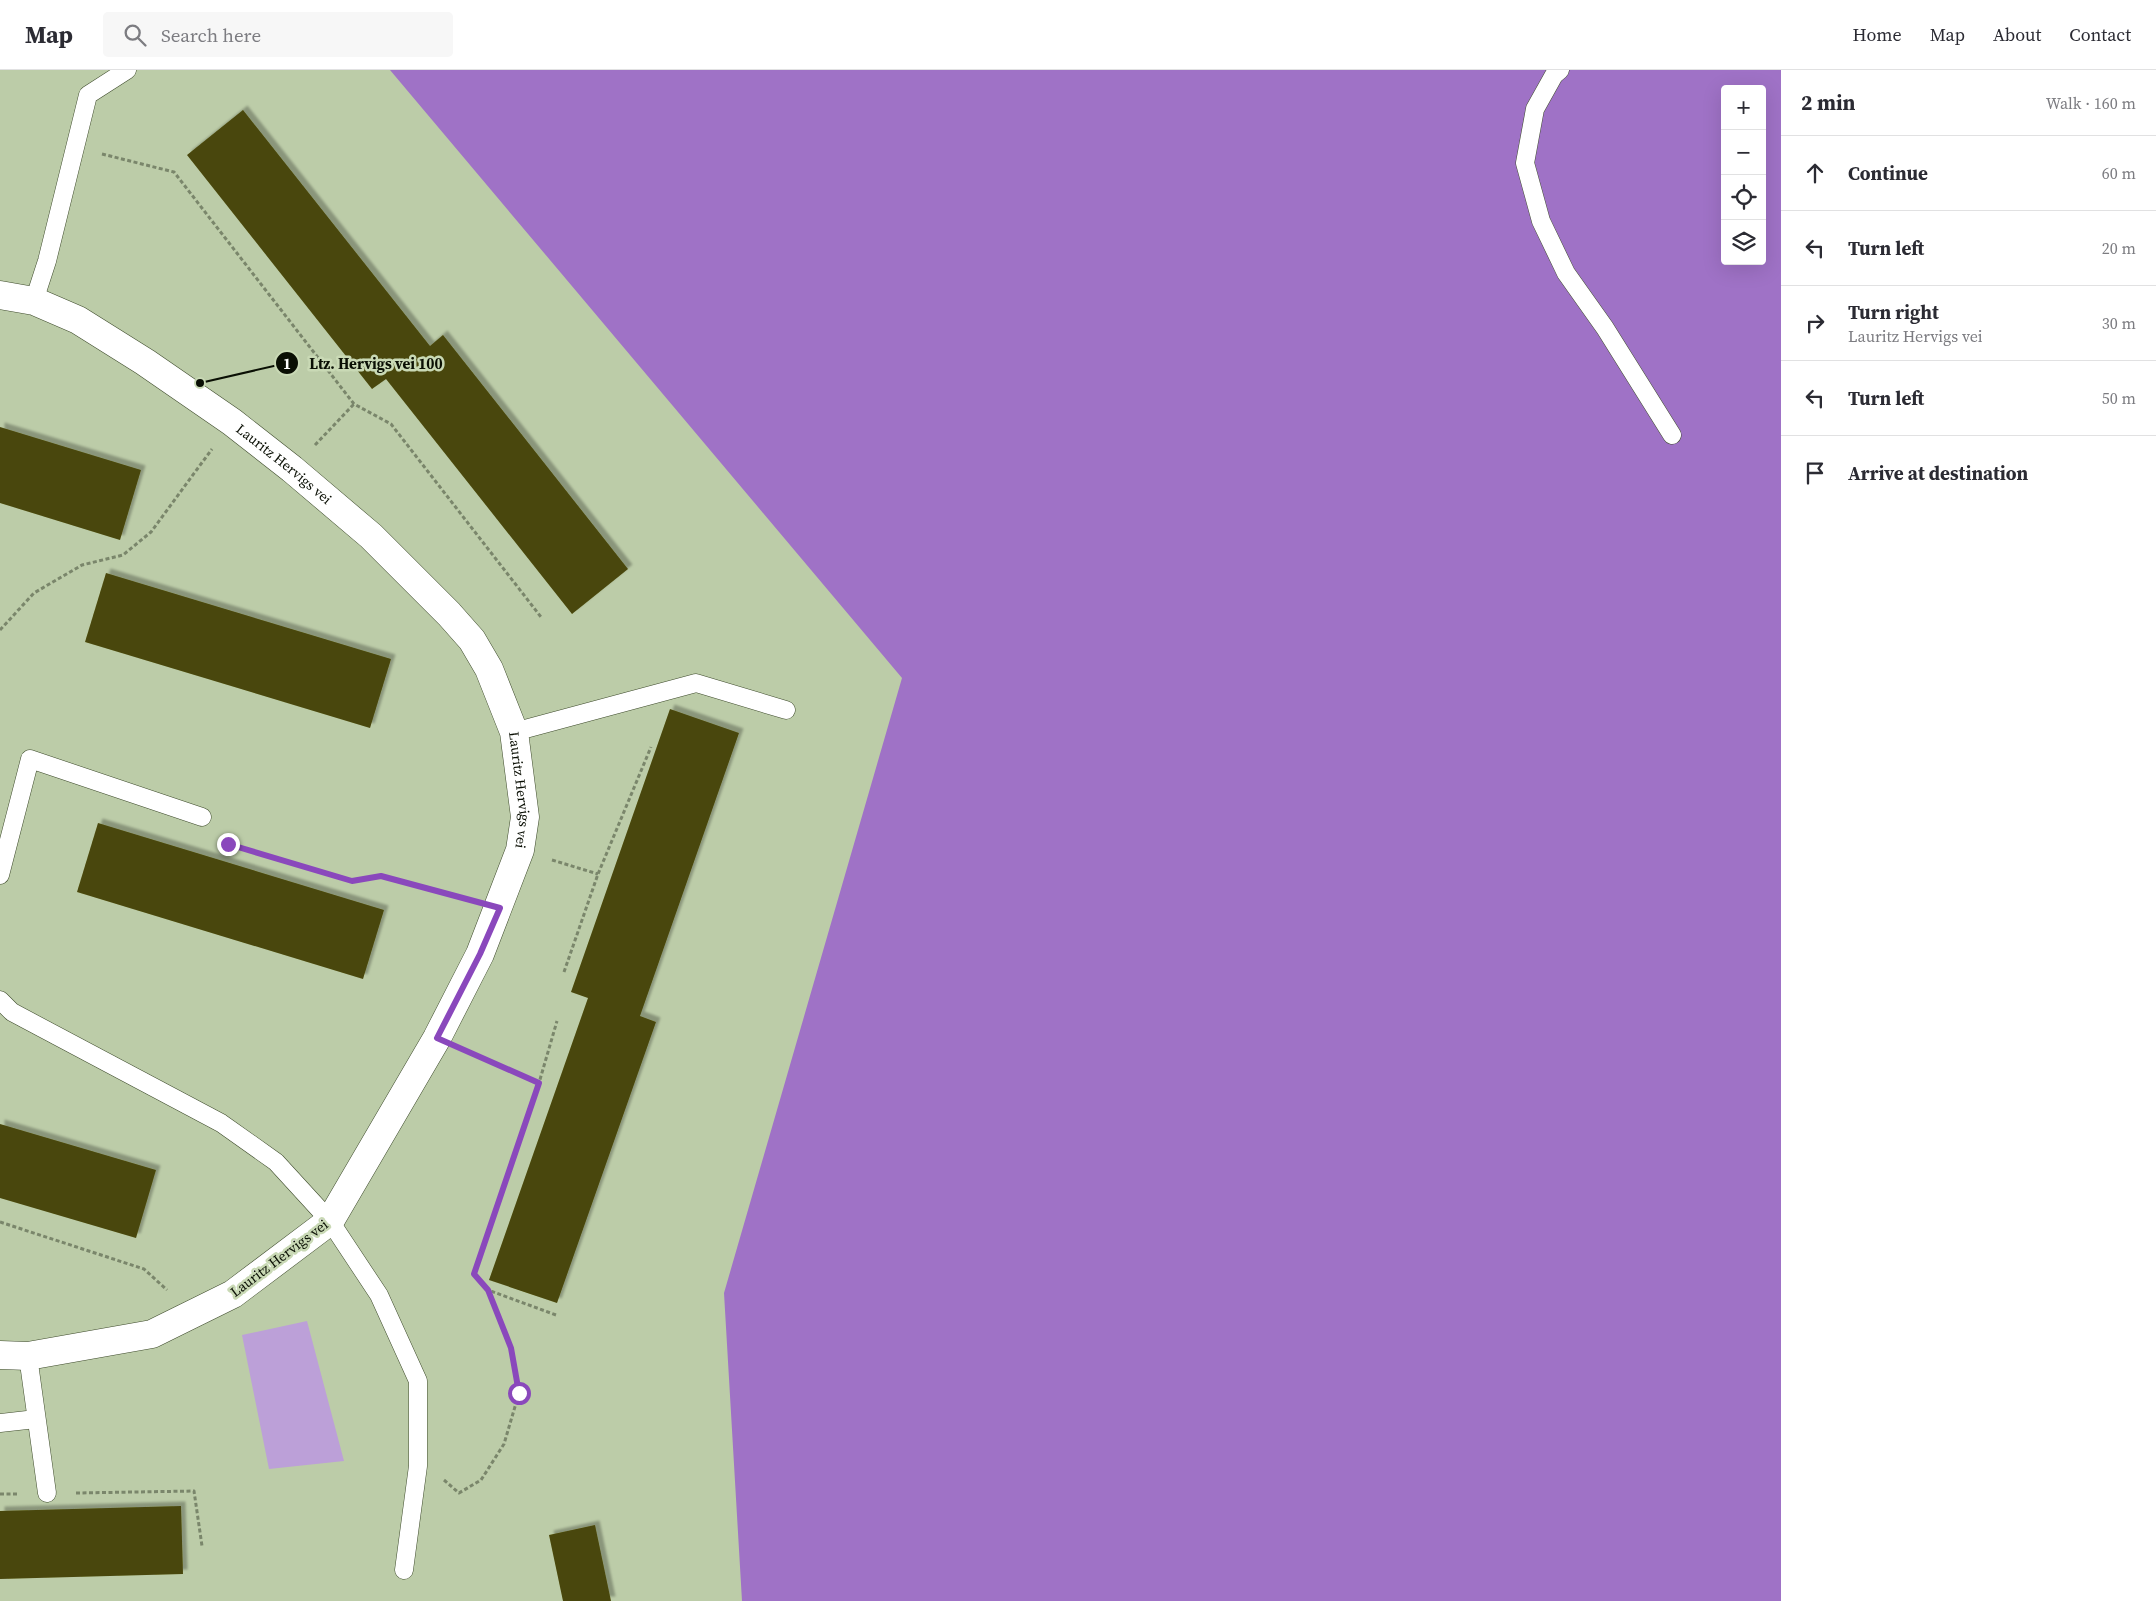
<!DOCTYPE html>
<meta charset="utf-8">
<style>
body{margin:0;font-family:"Source Serif 4",serif;background:#f7f7f7;color:#2b2b33}
.controls{position:absolute;right:15px;top:15px;display:grid;overflow:hidden;border-radius:5px;box-shadow:0 5px 20px #0002}
.controls button{width:45px;height:45px;display:grid;place-items:center;padding:0;border:0;border-bottom:1px solid #e1e1e2;background:#fff;color:#2b2b33;font:25px sans-serif}
.stop{position:absolute;width:15px;height:15px;margin:-11px;border:4px solid #8a48bc;border-radius:50%;background:#fff}
.stop.end{background:#8a48bc;border-color:#fff;box-shadow:0 1px 5px #0008}
.list{margin:0;padding:0;list-style:none}
h2{display:flex;justify-content:space-between;align-items:center;height:65px;margin:0;padding:0 20px;font-size:21px}
h2 small{font-size:16px;font-weight:400;color:#7c7c81}
.list li{display:grid;grid-template-columns:32px 1fr auto;gap:15px;align-items:center;box-sizing:border-box;height:75px;padding:0 20px;border-top:1px solid #e1e1e2}
.list b{display:block;font-size:19px;white-space:nowrap}
.list p{margin:0;font-size:16px;white-space:nowrap;color:#7c7c81}
.list em{font-size:16px;font-style:normal;color:#7c7c81}
.icon{flex:none;width:28px;height:28px;fill:none;stroke:currentColor;stroke-width:2;stroke-linecap:round;stroke-linejoin:round}
.map{position:relative;flex:none;width:1781px;height:1531px;overflow:hidden}
header{display:flex;align-items:center;gap:30px;box-sizing:border-box;height:70px;padding:0 25px;background:#fff;border-bottom:1px solid #e1e1e2}
header strong{font-size:24px}
nav{display:flex;gap:28px;margin-inline-start:auto;font-size:18px}
.search{width:350px;height:45px;background:#f7f7f7;display:flex;align-items:center;gap:12px;box-sizing:border-box;padding:0 18px;border-radius:5px;color:#7c7c81;font-size:19px}
main{display:flex}
aside{flex:1;background:#fff}
.map>svg:first-child{display:block}
.green{fill:#bca0d8}
.forest{fill:#9f72c6;fill-rule:evenodd}
.building{fill:#494709;filter:url(#shadow)}
.lines{fill:none;stroke-linecap:round;stroke-linejoin:round}
.service-casing{stroke:#3e4b2c;stroke-width:19}
.minor-casing{stroke:#3e4b2c;stroke-width:29}
.path{stroke:#7a866b;stroke-width:3;stroke-dasharray:4 2.5;stroke-linecap:butt}
.service{stroke:#fff;stroke-width:18}
.minor{stroke:#fff;stroke-width:28}
.route{stroke:#8a48bc;stroke-width:6}
.labels{text-anchor:middle;stroke-width:5;stroke-linejoin:round;paint-order:stroke}
.street-label{font-size:14px;fill:#0a0f04;stroke:#c9d9b5}
.leader{fill:none;stroke:#0a0f04;stroke-width:2}
.callout-dot{fill:#0a0f04;stroke:#c9d9b5;stroke-width:2}
.mark-label{font-size:15px;text-anchor:middle;font-weight:bold;fill:#fff}
.callout-label{font-size:15px;text-anchor:middle;font-weight:bold;fill:#0a0f04;stroke:#c9d9b5;stroke-width:5;stroke-linejoin:round;paint-order:stroke}
</style>
<header>
<strong>Map</strong>
<div class="search"><svg class="icon" aria-label="search" viewBox="0 0 24 24"><circle cx="10" cy="10" r="6"/><path d="M15 15l6 6"/></svg>Search here</div>
<nav><a>Home</a><a>Map</a><a>About</a><a>Contact</a></nav>
</header>
<main>
<div class="map">
<svg width="1781" height="1531" viewBox="0 0 1781 1531">
<defs>
<filter id="shadow"><feDropShadow dx="4.5" dy="-4.5" stdDeviation="1" flood-color="#0004"/></filter>
</defs>
<rect width="100%" height="100%" fill="#bccca8"/>
<path class="green" d="M307,1251L344,1391L269,1399L242,1265Z"/>
<path class="forest" d="M390,0H1781V1531H742L724,1223L902,608ZM1725,19H1762V191H1725Z"/>
<g class="building">
<path d="M243,40L430,276L443,265L628,499L572,544L386,309L372,319L187,85Z"/>
<path d="M0,357L141,400L120,470L0,433Z"/>
<path d="M106,503L391,589L370,658L85,572Z"/>
<path d="M670,639L739,663L640,946L656,952L557,1233L489,1210L588,928L571,922Z"/>
<path d="M98,753L384,840L363,909L77,822Z"/>
<path d="M0,1054L156,1100L136,1168L0,1128Z"/>
<path d="M181,1436L183,1504L0,1509V1441Z"/>
<path d="M595,1455L611,1531H563L549,1465Z"/>
</g>
<g class="lines">
<defs>
<g id="service">
<path d="M1560,0L1554,5L1535,39L1525,93L1541,151L1566,203L1605,258L1672,365"/>
<path d="M34,231L47,191L88,25L127,0"/>
<path d="M514,662L696,613L786,640"/>
<path d="M0,805L30,689L202,747"/>
<path d="M0,930L12,942L221,1053L276,1092L330,1151L379,1225L418,1311V1396L404,1500"/>
<path d="M28,1286L47,1423"/>
<path d="M0,1353L36,1349"/>
</g>
<g id="minor">
<path id="s1" d="M0,225L34,231L78,250L145,292L232,352L292,399L371,466L449,544L472,570L489,599L514,662L525,747L520,780L480,884L437,968L330,1151L233,1224L152,1264L28,1286L0,1285"/>
</g>
</defs>
<use href="#service" class="service-casing"/>
<use href="#minor" class="minor-casing"/>
<g class="path">
<path d="M102,84L174,102L354,334L391,354L541,547"/>
<path d="M315,375L354,334"/>
<path d="M0,560L34,523L82,495L123,485L151,462L212,379"/>
<path d="M222,767L228,774L352,811L381,806L466,829"/>
<path d="M552,790L598,804"/>
<path d="M564,902L598,804L651,677"/>
<path d="M468,981L539,1013"/>
<path d="M0,1152L144,1199L167,1220"/>
<path d="M556,1245L488,1220L474,1204L539,1013L557,951"/>
<path d="M444,1410L459,1423L481,1410L504,1374L519,1323L511,1278L488,1220"/>
<path d="M76,1423L194,1421L202,1476"/>
<path d="M0,1424H19"/>
</g>
<use href="#service" class="service"/>
<use href="#minor" class="minor"/>
</g>
<g class="lines">
<path class="route" d="M228,774L352,811L381,806L500,838L480,884L437,968L539,1013L474,1204L488,1220L511,1278L519,1323"/>
</g>
<g class="labels">
<g class="street-label">
<text dy="5" stroke="none"><textPath href="#s1" startOffset="334">Lauritz Hervigs vei</textPath></text>
<text dy="5" stroke="none"><textPath href="#s1" startOffset="752">Lauritz Hervigs vei</textPath></text>
<text transform="translate(279 1188) rotate(-37)" y="5">Lauritz Hervigs vei</text>
</g>
</g>
<path class="leader" d="M200 313L287 293"/>
<g class="callout-dot">
<circle cx="200" cy="313" r="5"/>
<circle cx="287" cy="293" r="12"/>
</g>
<g class="mark-label">
<text x="287" y="299">1</text>
</g>
<g class="callout-label">
<text x="376" y="299">Ltz. Hervigs vei 100</text>
</g>
</svg>
<div class="controls">
<button>+</button>
<button>−</button>
<button><svg class="icon" aria-label="locate" viewBox="0 0 24 24"><circle cx="12" cy="12" r="6"/><path d="M12 2v4M12 18v4M2 12h4M18 12h4"/></svg></button>
<button><svg class="icon" aria-label="layers" viewBox="0 0 24 24"><path d="M12 4l9 5-9 5-9-5zM3 14l9 5 9-5"/></svg></button>
</div>
<div class="stop" style="left:519px;top:1323px"></div>
<div class="stop end" style="left:228px;top:774px"></div>
</div>
<aside>
<h2>2 min<small>Walk · 160 m</small></h2>
<ul class="list">
<li><svg class="icon" aria-label="ahead" viewBox="0 0 24 24"><path d="M12 20V5M6 11l6-6 6 6"/></svg><div><b>Continue</b></div><em>60 m</em></li>
<li><svg class="icon" aria-label="left" viewBox="0 0 24 24"><path d="M17 20v-9H6M10 6l-5 5 5 5"/></svg><div><b>Turn left</b></div><em>20 m</em></li>
<li><svg class="icon" aria-label="right" viewBox="0 0 24 24"><path d="M7 20v-9h11M14 6l5 5-5 5"/></svg><div><b>Turn right</b><p>Lauritz Hervigs vei</p></div><em>30 m</em></li>
<li><svg class="icon" aria-label="left" viewBox="0 0 24 24"><path d="M17 20v-9H6M10 6l-5 5 5 5"/></svg><div><b>Turn left</b></div><em>50 m</em></li>
<li><svg class="icon" aria-label="arrive" viewBox="0 0 24 24"><path d="M6 21V4h12l-3 4 3 4H6"/></svg><div><b>Arrive at destination</b></div></li>
</ul>
</aside>
</main>
